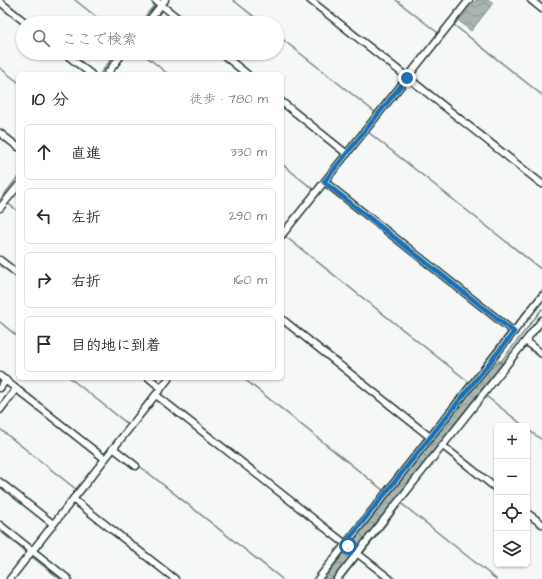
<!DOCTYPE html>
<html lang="ja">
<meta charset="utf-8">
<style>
body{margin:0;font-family:"Architects Daughter","Klee One",sans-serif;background:#f2f2f3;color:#2b2b33}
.controls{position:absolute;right:12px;bottom:12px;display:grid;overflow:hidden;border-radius:6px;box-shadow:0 1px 3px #0004}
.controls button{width:36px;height:36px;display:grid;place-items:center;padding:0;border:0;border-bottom:1px solid #e1e1e2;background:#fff;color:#2b2b33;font:20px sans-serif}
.stop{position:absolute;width:12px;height:12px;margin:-9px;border:3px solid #1f6fb2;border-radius:50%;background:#fff}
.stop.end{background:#1f6fb2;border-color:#fff;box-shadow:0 1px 4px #0008}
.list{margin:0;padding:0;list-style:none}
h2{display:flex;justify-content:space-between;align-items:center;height:52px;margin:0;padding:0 16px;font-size:17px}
h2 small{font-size:13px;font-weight:400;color:#7c7c81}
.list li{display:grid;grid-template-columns:26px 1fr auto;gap:12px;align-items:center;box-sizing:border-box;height:56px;margin:0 8px 8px;padding:0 8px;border:1px solid #e1e1e2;border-radius:6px}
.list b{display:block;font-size:15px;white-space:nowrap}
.list em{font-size:13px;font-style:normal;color:#7c7c81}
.icon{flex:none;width:22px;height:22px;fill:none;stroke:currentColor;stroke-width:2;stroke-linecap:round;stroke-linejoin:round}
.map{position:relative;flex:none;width:542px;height:579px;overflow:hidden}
.search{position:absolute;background:#fff;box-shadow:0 1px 3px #0004;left:16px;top:16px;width:268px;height:44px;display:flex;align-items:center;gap:10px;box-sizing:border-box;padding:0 14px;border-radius:22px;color:#7c7c81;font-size:15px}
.panel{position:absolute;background:#fff;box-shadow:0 1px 3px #0004;left:16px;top:72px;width:268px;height:308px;border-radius:6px}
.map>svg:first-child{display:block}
.water{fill:url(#water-waves);stroke:#72857f}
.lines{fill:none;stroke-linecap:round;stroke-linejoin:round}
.stream{stroke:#72857f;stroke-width:1.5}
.minor-casing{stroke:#1f3d34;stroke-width:9}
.minor{stroke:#fff;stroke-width:6}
.route{stroke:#1f6fb2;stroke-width:5}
</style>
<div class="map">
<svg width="542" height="579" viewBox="0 0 542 579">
<defs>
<pattern id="water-waves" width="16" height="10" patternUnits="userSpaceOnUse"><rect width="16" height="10" fill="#aab5b1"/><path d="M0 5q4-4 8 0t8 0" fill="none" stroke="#8a9491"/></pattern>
</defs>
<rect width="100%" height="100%" fill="#f6f7f7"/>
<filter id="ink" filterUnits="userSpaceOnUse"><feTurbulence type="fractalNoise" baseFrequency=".025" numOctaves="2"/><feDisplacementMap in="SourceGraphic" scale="8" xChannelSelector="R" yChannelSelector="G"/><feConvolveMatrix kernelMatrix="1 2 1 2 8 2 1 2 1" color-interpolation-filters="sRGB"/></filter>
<g filter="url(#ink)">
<g class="water">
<path d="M476,0H489L493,3L471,31L459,21Z"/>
<path d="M499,360L503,363L332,579H324L483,377Z"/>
</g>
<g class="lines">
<g class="stream">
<path d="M75,0L104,23"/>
<path d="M233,0L262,23"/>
<path d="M396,0L438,33"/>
<path d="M140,23L156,3"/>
<path d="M454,25L542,95"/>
<path d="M277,35L376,113"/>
<path d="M142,53L168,74"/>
<path d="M0,68L18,82"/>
<path d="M100,74L116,53"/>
<path d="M368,132L542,270"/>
<path d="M282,164L314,190"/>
<path d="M0,200L18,177"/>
<path d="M7,203L18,211"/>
<path d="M286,237L469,382"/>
<path d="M0,322L18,337"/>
<path d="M512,328L542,290"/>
<path d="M529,341L542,325"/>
<path d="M500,363L542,309"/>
<path d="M70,378L129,425"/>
<path d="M243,378L384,491"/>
<path d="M486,396L524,426"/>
<path d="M0,429L77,490"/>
<path d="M527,429L542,440"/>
<path d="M429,433L509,331"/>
<path d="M137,464L282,579"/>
<path d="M384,490L426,436"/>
<path d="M402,504L496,579"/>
<path d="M382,529L439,455"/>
<path d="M0,531L28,554"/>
<path d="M362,554L380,532"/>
<path d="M31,556L60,579"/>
<path d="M342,579L358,559"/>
</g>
<defs>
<g id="minor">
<path d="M155,0L184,23"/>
<path d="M310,0L542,184"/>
<path d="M531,0L542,9"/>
<path d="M0,2L26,23"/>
<path d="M147,23L165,0"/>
<path d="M64,53L91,74"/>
<path d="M221,53L247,74"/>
<path d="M107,74L123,53"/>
<path d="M282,102L347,154"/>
<path d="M0,133L18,147"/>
<path d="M325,182L514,332"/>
<path d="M0,208L18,186"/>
<path d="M282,235L469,0"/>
<path d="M0,260L18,274"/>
<path d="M282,319L430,437"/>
<path d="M526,341L542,354"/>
<path d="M0,376L105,459"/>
<path d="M149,378L161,388"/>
<path d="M0,388L6,380"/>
<path d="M156,395L390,579"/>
<path d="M0,410L16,389"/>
<path d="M443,446L497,489"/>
<path d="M113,448L136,466"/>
<path d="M0,482L53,524"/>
<path d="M73,499L175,579"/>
<path d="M527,513L542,524"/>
<path d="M0,525L68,579"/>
<path d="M10,579L169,378"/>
<path d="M318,579L542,296"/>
<path d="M337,579L542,320"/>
</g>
</defs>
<use href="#minor" class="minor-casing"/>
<use href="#minor" class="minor"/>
</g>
</g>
<g class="lines" filter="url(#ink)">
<path class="route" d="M348,546L345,544L514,332L324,182L407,78"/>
</g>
</svg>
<div class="controls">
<button>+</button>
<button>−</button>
<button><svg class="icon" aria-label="locate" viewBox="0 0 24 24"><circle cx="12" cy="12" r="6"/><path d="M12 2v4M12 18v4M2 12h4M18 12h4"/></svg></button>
<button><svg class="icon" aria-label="layers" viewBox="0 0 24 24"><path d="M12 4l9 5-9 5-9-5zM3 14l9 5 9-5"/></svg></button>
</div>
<div class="stop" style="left:348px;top:546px"></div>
<div class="stop end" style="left:407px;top:78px"></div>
<div class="search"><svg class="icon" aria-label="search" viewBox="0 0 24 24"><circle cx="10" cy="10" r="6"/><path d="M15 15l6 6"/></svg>ここで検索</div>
<section class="panel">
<h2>10 分<small>徒歩 · 780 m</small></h2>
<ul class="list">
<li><svg class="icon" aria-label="ahead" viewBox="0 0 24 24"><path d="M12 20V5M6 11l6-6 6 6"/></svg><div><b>直進</b></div><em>330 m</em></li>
<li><svg class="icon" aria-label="left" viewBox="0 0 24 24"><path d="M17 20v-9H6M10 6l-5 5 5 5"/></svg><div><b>左折</b></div><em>290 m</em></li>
<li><svg class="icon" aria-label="right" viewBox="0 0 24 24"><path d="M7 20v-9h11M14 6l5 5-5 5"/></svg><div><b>右折</b></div><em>160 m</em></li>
<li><svg class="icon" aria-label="arrive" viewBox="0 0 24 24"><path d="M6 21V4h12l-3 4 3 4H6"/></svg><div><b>目的地に到着</b></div></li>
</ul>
</section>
</div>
